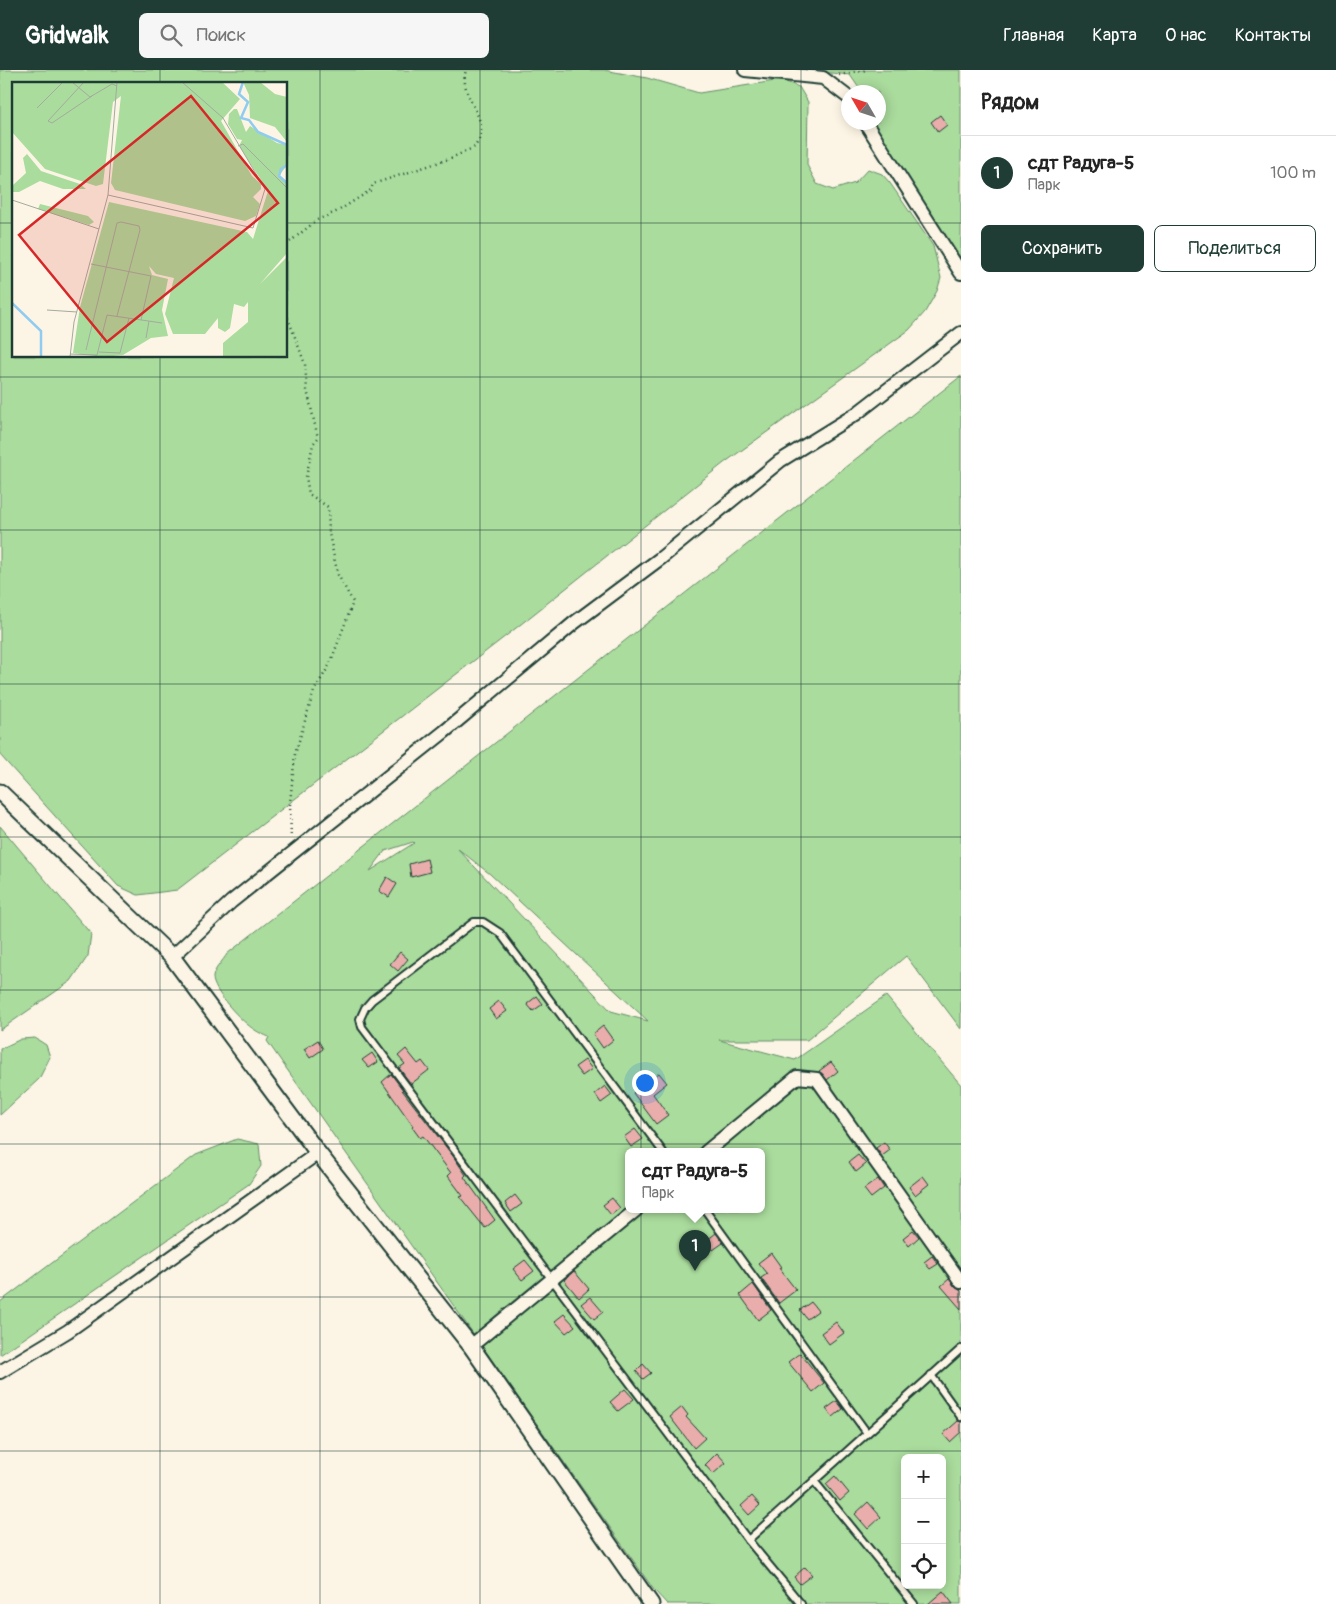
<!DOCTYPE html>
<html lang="ru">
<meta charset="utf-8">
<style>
body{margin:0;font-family:Pangolin,sans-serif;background:#f6f6f6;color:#222}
.controls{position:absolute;right:15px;bottom:15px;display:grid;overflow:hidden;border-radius:8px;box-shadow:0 2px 12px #0003}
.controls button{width:45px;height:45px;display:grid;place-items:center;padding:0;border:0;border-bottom:1px solid #e0e0e0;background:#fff;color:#222;font:25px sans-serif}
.compass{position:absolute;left:841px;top:15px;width:45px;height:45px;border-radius:50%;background:#fff;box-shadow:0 2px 12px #0003;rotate:309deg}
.you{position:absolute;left:644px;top:1012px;width:18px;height:18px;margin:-12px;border:4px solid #fff;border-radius:50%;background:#1a73e8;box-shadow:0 0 0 8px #1a73e833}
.badge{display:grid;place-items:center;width:32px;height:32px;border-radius:50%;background:#1f3d34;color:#fff;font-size:16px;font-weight:700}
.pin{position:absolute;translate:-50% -41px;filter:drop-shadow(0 1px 2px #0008)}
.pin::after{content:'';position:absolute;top:26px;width:18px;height:15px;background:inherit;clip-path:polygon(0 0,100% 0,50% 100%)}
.popup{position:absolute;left:625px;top:1078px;width:140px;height:65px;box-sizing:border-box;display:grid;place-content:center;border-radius:8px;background:#fff;filter:drop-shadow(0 1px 4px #0005);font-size:16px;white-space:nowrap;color:#767676}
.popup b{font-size:19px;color:#222}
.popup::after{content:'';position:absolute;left:50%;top:100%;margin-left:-10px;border:10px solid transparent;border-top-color:#fff}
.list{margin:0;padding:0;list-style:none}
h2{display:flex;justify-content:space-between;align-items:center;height:65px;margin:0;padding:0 20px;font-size:21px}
h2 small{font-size:16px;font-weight:400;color:#767676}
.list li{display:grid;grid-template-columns:32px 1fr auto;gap:15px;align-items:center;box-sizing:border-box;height:75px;padding:0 20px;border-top:1px solid #e0e0e0}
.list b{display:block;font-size:19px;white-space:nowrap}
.list p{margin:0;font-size:16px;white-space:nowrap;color:#767676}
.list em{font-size:16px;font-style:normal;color:#767676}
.actions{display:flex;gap:10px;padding:15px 20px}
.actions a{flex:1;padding:11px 0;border:1px solid #1f3d34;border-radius:8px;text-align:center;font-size:18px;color:#1f3d34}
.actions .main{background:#1f3d34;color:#fff}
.icon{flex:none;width:28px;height:28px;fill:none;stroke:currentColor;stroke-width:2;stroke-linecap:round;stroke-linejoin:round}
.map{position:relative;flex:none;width:961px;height:1534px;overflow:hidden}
header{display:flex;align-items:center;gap:30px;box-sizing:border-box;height:70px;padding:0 25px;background:#1f3d34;color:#fff}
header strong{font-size:24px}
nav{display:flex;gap:28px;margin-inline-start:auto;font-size:18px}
.search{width:350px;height:45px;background:#f6f6f6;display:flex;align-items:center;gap:12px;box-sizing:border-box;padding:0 18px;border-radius:8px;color:#767676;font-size:19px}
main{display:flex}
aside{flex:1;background:#fff}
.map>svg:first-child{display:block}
.green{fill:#aadc9d;stroke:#648c68;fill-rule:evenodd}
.building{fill:#e9aeac;stroke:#1f3d34}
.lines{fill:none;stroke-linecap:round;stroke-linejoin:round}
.service-casing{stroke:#1f3d34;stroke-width:10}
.minor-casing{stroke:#1f3d34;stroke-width:16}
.tertiary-casing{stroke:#1f3d34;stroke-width:19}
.path{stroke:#1f3d34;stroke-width:2.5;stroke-dasharray:1 4;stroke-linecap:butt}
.service{stroke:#fcf5e5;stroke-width:6}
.minor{stroke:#fcf5e5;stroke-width:12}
.tertiary{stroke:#fcf5e5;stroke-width:15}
.grid{fill:none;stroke:#1f3d34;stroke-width:1;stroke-opacity:0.55}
.inset-river{fill:none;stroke:#90cbf0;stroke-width:2.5}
.inset-road{fill:none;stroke:#a4ab9e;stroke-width:1}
.view{fill:#d62828;fill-opacity:0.15;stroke:#d62828;stroke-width:2.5}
.inset-edge{fill:none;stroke:#1f3d34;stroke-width:2.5}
</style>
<header>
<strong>Gridwalk</strong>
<div class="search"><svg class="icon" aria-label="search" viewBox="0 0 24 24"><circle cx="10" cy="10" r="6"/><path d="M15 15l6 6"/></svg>Поиск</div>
<nav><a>Главная</a><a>Карта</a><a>О нас</a><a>Контакты</a></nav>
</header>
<main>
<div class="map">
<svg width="961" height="1534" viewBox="0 0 961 1534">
<rect width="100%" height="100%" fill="#fcf5e5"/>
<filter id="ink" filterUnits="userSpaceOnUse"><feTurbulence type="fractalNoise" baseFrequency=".02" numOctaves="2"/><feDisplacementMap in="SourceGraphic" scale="10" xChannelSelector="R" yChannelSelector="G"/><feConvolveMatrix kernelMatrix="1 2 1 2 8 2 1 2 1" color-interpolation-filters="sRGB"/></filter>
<g filter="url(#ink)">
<g class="green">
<path d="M0,0H604L647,8L699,23L781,10L799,17L808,32L807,95L817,114L833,120L855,113L868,99L882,104L890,113L933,176L941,208L937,221L925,242L909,260L724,393L511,562L177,820L138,825L118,816L0,685ZM14,14H286V286H14Z"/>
<path d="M804,0H961V189L870,53L878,52V22H861V21L850,5Z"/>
<path d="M961,306V959L906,886L807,970H719L795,990L886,926L961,1015V1534H667L654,1520L267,971L269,967C265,965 259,963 255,960C243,953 212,921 213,907C214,899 223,891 227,884ZM413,772L414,773L370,801L385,781ZM457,778L490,804L648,951L611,941ZM629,1082H761V1140H629ZM905,1388H942V1515H905Z"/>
<path d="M0,756L91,864L88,886L71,911L0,960Z"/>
<path d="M35,968L46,975L50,987L39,1009L0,1045V979L21,969Z"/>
<path d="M237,1069L259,1074L261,1096L249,1114L0,1285V1232L196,1085Z"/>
</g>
<g class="building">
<path d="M940,45L947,55L938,62L931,52Z"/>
<path d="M427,789L430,802L411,807L409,794Z"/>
<path d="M387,807L397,814L389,827L379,821Z"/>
<path d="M400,882L408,889L398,901L390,894Z"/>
<path d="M537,926L543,934L533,941L527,934Z"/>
<path d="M499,931L507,941L496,949L489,939Z"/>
<path d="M603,956L613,970L603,978L593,964Z"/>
<path d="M318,970L323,979L310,988L304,979Z"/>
<path d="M406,979L418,994L422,991L429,1000L411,1014L399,998L405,994L398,986Z"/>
<path d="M372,983L378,992L369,998L362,990Z"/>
<path d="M585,990L592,999L582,1006L575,997Z"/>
<path d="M831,992L838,1001L827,1010L819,1001Z"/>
<path d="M659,1003L667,1013L653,1024L668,1045L656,1054L633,1023Z"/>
<path d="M391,1004L403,1020H402L453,1086L466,1105L464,1107L495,1150L485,1158L460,1127L463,1126L448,1106L451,1103L423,1066L420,1068L412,1057L413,1056L382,1012Z"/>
<path d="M605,1016L612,1025L601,1033L595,1024Z"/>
<path d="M635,1059L643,1069L631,1077L624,1067Z"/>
<path d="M884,1072L890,1080L882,1086L876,1078Z"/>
<path d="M858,1085L866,1094L856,1102L849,1092Z"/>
<path d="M923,1106L929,1114L915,1125L909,1117Z"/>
<path d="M878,1109L884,1118L871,1128L864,1119Z"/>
<path d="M515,1125L522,1134L511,1142L505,1133Z"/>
<path d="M612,1128L620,1138L611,1145L603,1135Z"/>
<path d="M913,1160L919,1167L909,1176L903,1168Z"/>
<path d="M716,1163L723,1173L713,1180L706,1171Z"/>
<path d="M771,1183L781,1197L779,1198L796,1220L779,1233L761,1208L767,1204L758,1193Z"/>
<path d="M932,1186L938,1194L930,1199L924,1192Z"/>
<path d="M525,1190L534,1201L522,1210L513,1199Z"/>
<path d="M574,1201L589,1219L579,1228L564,1210Z"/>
<path d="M949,1209L955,1217L961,1221V1239L941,1216Z"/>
<path d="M753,1214L771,1240L758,1250L740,1225Z"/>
<path d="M590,1227L603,1242L594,1249L581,1234Z"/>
<path d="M811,1232L818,1241L807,1249L800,1240Z"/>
<path d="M564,1244L575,1256L566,1263L555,1251Z"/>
<path d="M836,1252L844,1263L829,1274L821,1263Z"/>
<path d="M800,1283L824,1313L813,1322L788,1292Z"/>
<path d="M643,1294L651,1303L643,1309L636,1301Z"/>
<path d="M625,1319L634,1329L618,1341L610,1332Z"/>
<path d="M837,1331L843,1339L833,1347L826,1339Z"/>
<path d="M682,1337L688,1345L686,1347L705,1368L694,1378L670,1347Z"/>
<path d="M958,1351L961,1352V1362L950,1372L943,1364Z"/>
<path d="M717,1383L726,1393L713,1404L705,1395Z"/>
<path d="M835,1406L849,1423L840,1431L826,1414Z"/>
<path d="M752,1426L760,1435L749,1445L741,1436Z"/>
<path d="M868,1432L881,1447L868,1459L855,1444Z"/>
<path d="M805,1497L812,1505L800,1514L794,1507Z"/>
<path d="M943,1521L953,1534H928Z"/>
</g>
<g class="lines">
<defs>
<g id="service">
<path d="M663,1082L500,863L483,852H474L372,930L365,938L360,949L362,957L748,1470L801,1534"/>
<path d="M705,1140L867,1363"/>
<path d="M931,1305L961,1347"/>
<path d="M748,1470L814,1411"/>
<path d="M914,1534L814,1411L961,1279"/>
</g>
<g id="minor">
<path d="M745,0L823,8L848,27"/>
<path d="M865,52L961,203"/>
<path d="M172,887L231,832L444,662L574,553L661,488L780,391L856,344L961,263"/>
<path d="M706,1082L797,1007L817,1009L961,1212"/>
<path d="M471,1276L636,1140"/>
<path d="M0,1302L68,1261L318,1083"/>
</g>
<path id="tertiary" d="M0,722L172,887L318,1083L471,1276L651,1534"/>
</defs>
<use href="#service" class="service-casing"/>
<use href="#minor" class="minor-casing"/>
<use href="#tertiary" class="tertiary-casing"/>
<g class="path">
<path d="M839,5L867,0"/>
<path d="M286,175L317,150L338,141L371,120L373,114L449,89L475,77C477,73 481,67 481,62C482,40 459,24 466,0"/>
<path d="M286,243L305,294L307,320L318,368L313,374L306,407L309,424L328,437L329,464L338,505L353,532L330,594L314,621L295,684L290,733L291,769"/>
</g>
<use href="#service" class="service"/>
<use href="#minor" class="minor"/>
<use href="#tertiary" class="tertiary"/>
</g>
</g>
<path class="grid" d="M160,0V14M320,0V1534M480,0V1534M641,0V1534M801,0V1534M0,153H14M286,153H961M160,286V1534M0,307H961M0,460H961M0,614H961M0,767H961M0,920H961M0,1074H961M0,1227H961M0,1381H961"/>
<g transform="translate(12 12)">
<rect width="275" height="275" fill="#fcf5e5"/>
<path d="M0,0H210L228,17L209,39L240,94L249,102V107L241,115L248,122L244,134L233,139L103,108L99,101L109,14L101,20L91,102L84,104L33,87L0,50ZM231,0H248L263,12L275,15V60L263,45L238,36L237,13ZM222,27H225L234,50L238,44L265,61L275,63V83L267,94L275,101V171L248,202L275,175V275H211V261L236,240V220L232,225L222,222L218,246L213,250L206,246V236L193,252H161L153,232L162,196L144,192L137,184L140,193L156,197L150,228L156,254L139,256L111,273L91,275L61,271L68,225L97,120L235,150L241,157L256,109L227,64L230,58L225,57L216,42L217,32ZM15,72L29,89L68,102L74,107H51L28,99L7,110H0L1,103L14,91L11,76ZM28,122L76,134L82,140L77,143L26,127Z" fill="#aadc9d"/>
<path class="inset-river" d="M231,0L227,12L236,20L229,36L237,38L246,50L275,63M275,83L269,87L267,94L275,101M0,221L29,249V275"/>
<path class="inset-road" d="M60,0L78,15L100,2L105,4M72,0L36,39L40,41L80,14M25,26L51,0M226,64L231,62L275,106M96,113L241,146L253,107L211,36L170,0M0,118L87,147M79,182L139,194L129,238M35,228L65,230M134,256L137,239M74,268L105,141L109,140L127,144L128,148L105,234M87,270L108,271L117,236M58,272L85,273L95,233L150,241M58,275L62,240L96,113L105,0"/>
<path class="view" d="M179,14L266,121L95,260L7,153Z"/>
<rect width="275" height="275" class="inset-edge"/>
</g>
</svg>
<div class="controls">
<button>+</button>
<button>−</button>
<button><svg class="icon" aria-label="locate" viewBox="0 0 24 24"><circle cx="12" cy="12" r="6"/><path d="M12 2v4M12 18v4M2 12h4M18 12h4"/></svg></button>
</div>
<svg class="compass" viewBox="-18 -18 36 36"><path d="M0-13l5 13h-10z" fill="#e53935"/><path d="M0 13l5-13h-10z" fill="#767676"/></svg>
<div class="you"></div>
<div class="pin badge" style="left:695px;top:1201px">1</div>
<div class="popup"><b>сдт Радуга-5</b>Парк</div>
</div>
<aside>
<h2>Рядом<small></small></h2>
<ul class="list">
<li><span class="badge">1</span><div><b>сдт Радуга-5</b><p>Парк</p></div><em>100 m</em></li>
</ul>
<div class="actions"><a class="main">Сохранить</a><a>Поделиться</a></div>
</aside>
</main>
